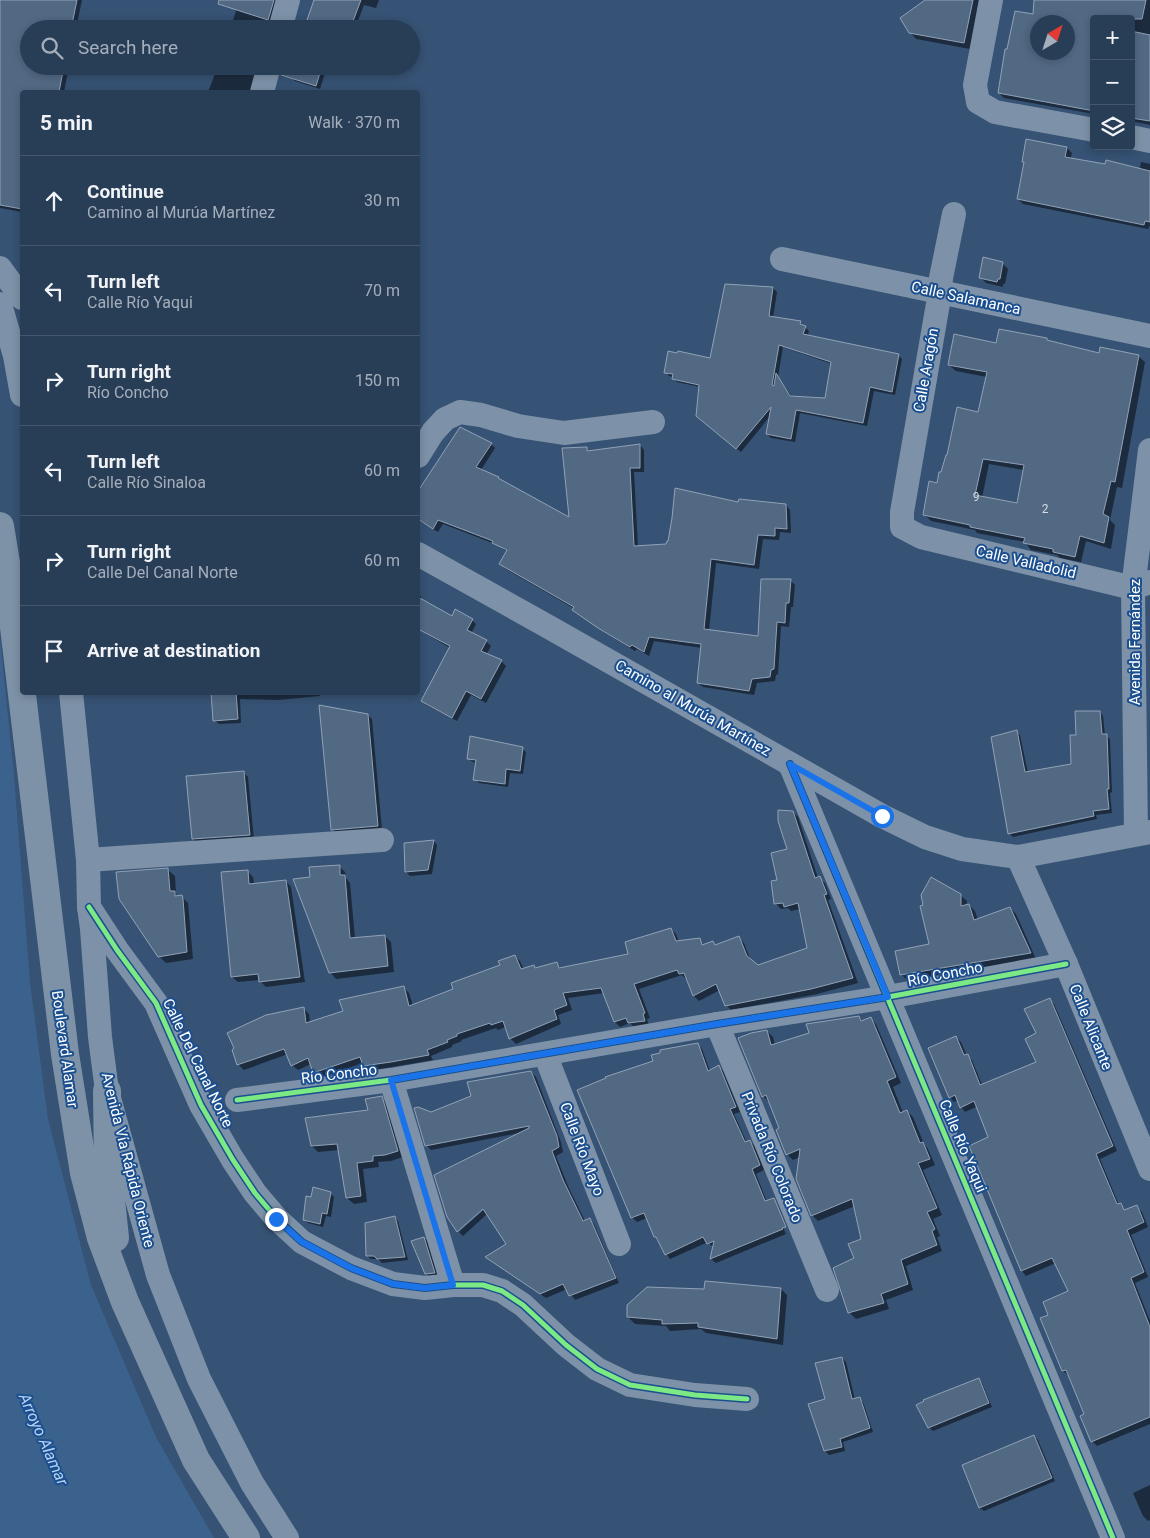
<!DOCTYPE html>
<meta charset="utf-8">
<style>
body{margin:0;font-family:Roboto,sans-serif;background:#344961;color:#f1f3f6}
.controls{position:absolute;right:15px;top:15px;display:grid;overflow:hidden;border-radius:5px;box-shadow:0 2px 8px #0003}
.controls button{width:45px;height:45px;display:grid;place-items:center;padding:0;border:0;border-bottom:1px solid #44576d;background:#283e57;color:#f1f3f6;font:25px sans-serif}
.compass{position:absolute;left:1030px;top:15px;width:45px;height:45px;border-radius:50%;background:#283e57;box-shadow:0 2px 8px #0003;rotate:39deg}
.stop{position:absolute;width:15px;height:15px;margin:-11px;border:4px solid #1a73e8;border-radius:50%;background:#fff}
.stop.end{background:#1a73e8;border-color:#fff;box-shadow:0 1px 5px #0008}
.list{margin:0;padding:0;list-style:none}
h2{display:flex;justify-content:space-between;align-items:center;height:65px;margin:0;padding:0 20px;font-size:21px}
h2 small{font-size:16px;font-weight:400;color:#a5aeba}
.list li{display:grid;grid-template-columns:32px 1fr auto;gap:15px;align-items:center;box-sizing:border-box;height:90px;padding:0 20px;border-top:1px solid #44576d}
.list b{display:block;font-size:19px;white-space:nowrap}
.list p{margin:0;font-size:16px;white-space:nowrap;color:#a5aeba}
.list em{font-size:16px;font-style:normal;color:#a5aeba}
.icon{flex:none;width:28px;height:28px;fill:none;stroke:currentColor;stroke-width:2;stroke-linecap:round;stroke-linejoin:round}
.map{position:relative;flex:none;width:1150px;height:1538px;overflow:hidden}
.search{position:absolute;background:#283e57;box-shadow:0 2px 8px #0003;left:20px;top:20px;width:400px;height:55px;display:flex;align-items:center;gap:12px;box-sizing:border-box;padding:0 18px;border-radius:28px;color:#a5aeba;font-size:19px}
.panel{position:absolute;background:#283e57;box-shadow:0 2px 8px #0003;left:20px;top:90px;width:400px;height:605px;border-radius:5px}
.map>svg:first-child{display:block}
.water{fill:#3b618d}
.shadow{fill:#0007;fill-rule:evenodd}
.building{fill:#526984;stroke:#92a2b6;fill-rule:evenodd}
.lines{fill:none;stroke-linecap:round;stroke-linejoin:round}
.minor{stroke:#7d92a8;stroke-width:24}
.highway{stroke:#7e92a7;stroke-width:28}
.cycleway-casing{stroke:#1b4f8f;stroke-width:8}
.cycleway{stroke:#7ce984;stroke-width:5}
.route{stroke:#1a73e8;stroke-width:6}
.labels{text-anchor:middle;stroke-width:4;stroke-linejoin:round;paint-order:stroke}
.number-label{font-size:12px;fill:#d4dae0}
.street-label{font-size:15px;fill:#fff;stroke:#1b4f8f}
.water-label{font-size:16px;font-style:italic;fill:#b5d3f5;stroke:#1b4f8f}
</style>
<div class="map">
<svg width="1150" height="1538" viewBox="0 0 1150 1538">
<rect width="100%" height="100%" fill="#365274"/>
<path class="water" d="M0,638L14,775L30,982L48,1119L91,1285L156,1437L214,1538H0Z"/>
<g class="shadow">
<path d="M0,0H82L76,29H29V66H69L64,92H22V212L0,208Z"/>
<path d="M236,0H278L271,29H230L236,11L233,8Z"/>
<path d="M315,0H379L376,8L364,5L355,29H306Z"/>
<path d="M927,0H980L970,49L916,39L910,32Z"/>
<path d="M1035,0H1150V125L1131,121V19H1094V114L1004,98L999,93L1034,15ZM1038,22H1068V52H1038Z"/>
<path d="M218,66H259L252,92H208Z"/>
<path d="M294,66H340L337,75L326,70L320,89L295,81L291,77Z"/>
<path d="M1027,141L1067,148L1072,153L1070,160L1140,169L1141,162L1150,164V225L1148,229L1023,204L1018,199L1025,163Z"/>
<path d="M1002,263L1008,269L1005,284H1003V287L986,283L980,277Z"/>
<path d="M773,288L777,292L773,318L800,322L809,331L807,337L898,355L902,359L895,395L874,391L867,426L800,413L795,442L771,438L767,434L771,415L741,452L702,420L700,387L677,382L674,379V377L669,376L666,372L711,359ZM783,347L832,364L826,400L792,397L778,377Z"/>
<path d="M1047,339L1051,343L1100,354L1138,356L1145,362L1122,488L1117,487L1110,520L1115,525L1111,549L1086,541L1081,562L1060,558L1057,555L1031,550L1025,542L977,533L975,530L931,521L924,514L938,484L979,413L987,377L956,371L949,365L997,345ZM989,464L1024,470L1018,505L982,498Z"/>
<path d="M459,430L491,444L495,448L481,470L571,519L586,448L590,452L640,445L644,450V472H634L638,547L667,546L739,504L786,505L790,510L791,533L780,532L779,540L763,539L759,569L716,563L709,631L759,638L790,580L795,585L793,607H791L789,627L781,626L778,674L776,675L775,681L757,683L754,695L703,687L698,683L702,648L654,641L649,656L637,649L635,651L604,632L578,614L575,609L506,569L501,564L508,552L495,544L443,524L438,532L418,520V495Z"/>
<path d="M418,593L422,598L420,600L452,617L472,620L476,624L471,634L486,641L491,646L486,655L501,661L506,666L486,703L471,695L457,721L427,705L422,701L450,648L418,629Z"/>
<path d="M210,692H320V696L278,700L240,699L241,723L219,724L214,720L213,696Z"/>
<path d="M1100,712L1103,716L1105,735L1110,739L1112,792L1110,793L1112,813L1096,815L1097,819L1013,837L1009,833L1016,732L1020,735L1028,773L1072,765L1077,736Z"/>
<path d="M368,715L372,719L382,830L336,833L332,829Z"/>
<path d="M522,749L526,752L523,774L510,773L508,787L479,783L475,779L477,763L473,762L469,759Z"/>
<path d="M243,772L248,777L254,840L198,844L193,839Z"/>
<path d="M793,812L798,817L818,878L825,883L831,899L828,900L858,983L817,994L731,1010L726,1005L720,990L699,1001L694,996L687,978L686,979L682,975L639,989L650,1018L647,1019L649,1026L635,1028L630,1023L620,1027L615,1022L604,993L568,998L572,1010L558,1015L561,1024L516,1044L510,1038L506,1027L498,1030L496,1028L461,1040L462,1041L452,1045V1047L431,1056L433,1060L369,1071L363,1063L320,1078L314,1073L311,1064L298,1070L292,1065L288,1054L244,1070L239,1065L234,1050L304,1009L309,1014L310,1023L345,1012L404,988L409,993L413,1006L455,989L501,966L515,956L520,961L524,970L536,969L557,964L562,969L630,955L671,929L676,934L679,942L699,940L705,946L713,943L716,946L739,938L744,943L751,961L758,966L808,949L801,909L791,911L788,908L781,909L776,904L779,881L789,850Z"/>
<path d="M434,841L437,845L432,874L410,876L406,872Z"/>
<path d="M339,866L345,872L346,878L350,883L355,938L385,936L391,942L394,972L336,979L330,972L312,879Z"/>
<path d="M168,870L175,876L176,894L178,897L181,896L188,903L193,959L166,963L159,956Z"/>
<path d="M247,871L253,877L254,884L286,881L291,887L305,982L266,987L259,980L238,982L232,977Z"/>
<path d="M960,895L967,901L966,906L969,905L975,911L978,920L1010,908L1016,914L1036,959L907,980L902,975L930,945L925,906Z"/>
<path d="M1050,1000L1054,1004L1117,1151L1100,1159L1119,1205L1126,1211L1137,1207L1142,1212L1148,1227L1131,1235L1148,1277L1135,1283L1150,1321V1424L1097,1446L1092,1441L1086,1415L1070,1375H1068L1063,1371L1050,1316L1070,1292L1056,1263L1026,1276L1022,1271L971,1147L990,1138L978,1106L965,1112L961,1107L958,1100L954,1102L950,1097L956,1037L961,1042L967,1056L972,1060L982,1085L1037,1063L1038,1034Z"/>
<path d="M859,1017L863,1021L870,1018L876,1024L901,1083L893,1087L903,1113L907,1111L913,1117L924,1144L928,1149L935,1165L923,1170L942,1215L933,1219L940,1236L937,1237L942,1251L906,1266L913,1290L886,1300L889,1309L856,1319L850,1313L834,1268L856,1259L862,1240L855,1206L818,1221L812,1215L800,1157L793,1160L787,1154L780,1129L769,1102L763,1096L767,1031L773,1037L775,1045Z"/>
<path d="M697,1044L702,1049L710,1071L719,1066L723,1071L740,1112L734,1114L747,1143L750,1142L755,1146L764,1170L756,1174L767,1202L774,1206L786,1234L716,1263L711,1259L714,1248L708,1242L670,1259L655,1237L647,1218L637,1222L632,1217L654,1062Z"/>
<path d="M531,1072L536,1077L561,1142L563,1152L556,1156L568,1186L585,1221L590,1219L594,1224L619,1283L575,1300L567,1289L546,1298L491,1261L487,1257L508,1244L487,1214L463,1236L459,1232L488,1206L519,1133L431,1150L426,1145L431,1114Z"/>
<path d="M381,1098L387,1104L403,1157L391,1161L378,1162L379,1167L363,1169L367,1202L354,1204L347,1198L339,1150L318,1152L312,1146L370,1111Z"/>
<path d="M330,1193L334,1197L331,1217L326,1216L323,1227L308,1223L304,1219L311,1198Z"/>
<path d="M395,1217L398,1221L408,1260L382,1263L378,1259H371L367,1256Z"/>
<path d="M424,1238L428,1242L438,1277H430L426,1273Z"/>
<path d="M781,1289L787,1295L783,1345L706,1333L701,1329L670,1331L666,1326L635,1324L628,1317L705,1290Z"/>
<path d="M842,1358L846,1362L855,1400L859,1398L863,1402L873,1432L843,1442L845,1451L829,1455L825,1451L826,1399Z"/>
<path d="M979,1380L982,1383L992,1407L933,1431L929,1427Z"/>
<path d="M1034,1436L1038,1440L1055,1481L984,1511L980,1508L963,1466Z"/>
<path d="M1150,1485V1520L1148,1521L1143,1516L1133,1493Z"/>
</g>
<g class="building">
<path d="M0,0H77L71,29H29V66H64L59,92H22V209L0,205Z"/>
<path d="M219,0H274L268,20L218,4Z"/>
<path d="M314,0H361L350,29H335L307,20Z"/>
<path d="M925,0H973L964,43L909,33L900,18Z"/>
<path d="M1034,0H1146L1142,19H1094V111L998,93L1005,49H1007L1015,11L1033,14ZM1038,22H1068V52H1038Z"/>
<path d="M1131,31L1150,35V121L1131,118Z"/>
<path d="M282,66H322L316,86L281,75Z"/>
<path d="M1026,139L1067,147L1065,157L1105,164L1106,160L1150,171V222L1145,221L1144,225L1017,199L1024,162H1022Z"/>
<path d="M983,257L1003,262L1000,279H998L997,282L979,278Z"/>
<path d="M725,284L773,287L769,316L801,321L800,324L806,326L803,334L899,354L892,392L870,387L863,423L796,410L791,439L766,434L771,407L736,449L696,416L699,385L672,379L673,374L664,373L668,351L677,353L678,351L710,358ZM779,345L831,362L825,398L790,396L776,373L774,386L772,385Z"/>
<path d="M999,329L1047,338V340L1099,353L1100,347L1139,355L1115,482L1111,481L1103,514L1109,517L1104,543L1080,536L1075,557L1053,552V549L1023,543L1025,538L970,527V525L923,515L929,481L937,483L939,472H941L946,455H947L957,407L978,412L987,372L948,365L954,334L996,343ZM983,459L1024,465L1017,503L975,495Z"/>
<path d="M460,427L492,443L476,467L499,477L498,478L569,517L562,448L587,447V451L640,444V468H630L634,546L666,544L667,541H668L672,518L675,488L738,502L739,499L786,504L787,529L775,528V536L758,535L754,565L711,559L704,629L758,636L761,579H791L789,603H786L785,623L777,622L774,669L771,670L770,677L752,679L749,691L697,683L701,644L649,637L644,652L632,645L630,647L598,628L572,610L574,607L499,564L507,550L492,543L493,541L438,520L433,529L418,519V491Z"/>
<path d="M418,597L452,616L455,609L473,619L467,630L487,640L481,651L502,660L481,699L466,691L452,718L421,701L450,646L418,629Z"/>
<path d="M211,692H236L238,719L213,721Z"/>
<path d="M319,705L368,714L378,826L331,830Z"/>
<path d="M1075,711H1100L1102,734H1107L1109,789H1107L1109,809L1093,811L1094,816L1008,834L991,737L1017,730L1025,772L1071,764L1070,735H1076Z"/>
<path d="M470,736L523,747L520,771L506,769L505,784L473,780L476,760L467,759Z"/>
<path d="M244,771L250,835L192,839L186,776Z"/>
<path d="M778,810L793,811L815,878L820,876L827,894L824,895L853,978L811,989L725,1006L716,984L693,996L684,973L679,974L677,970L634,984L645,1013L643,1014L645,1021L628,1023L626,1018L614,1022L601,988L563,993L567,1005L554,1010L557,1019L509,1039L503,1021L491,1025L490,1023L457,1034V1036L447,1040L448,1042L427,1050L429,1055L391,1062L363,1066L360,1057L313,1073L308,1058L291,1066L284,1049L237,1065L232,1050L234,1048L227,1033L266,1015L304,1007L306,1023L343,1011L339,1000L404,986L409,1006L453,989L451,983L500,965L498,961L515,955L521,969L534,965L535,968L557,962L559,968L628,954L625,942L671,928L676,941L700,938L702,945L713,941L715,945L739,936L747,956L758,965L807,948L798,903L784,907L783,903L774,904L771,881L777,880L771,853L787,849L778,821Z"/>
<path d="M434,840L428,870L405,872L404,843Z"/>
<path d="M340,865V875H345L350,938L385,935L388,966L329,973L293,879L310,877L309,867Z"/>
<path d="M168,868L170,891H175V896L182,895L183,899L187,952L158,957L119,899L116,872Z"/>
<path d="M248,870L249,884L286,880L300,977L259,982L258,974L231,977L221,872Z"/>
<path d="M931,877L961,894V906L969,904L974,920L1010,907L1031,953L900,975L895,951L929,944L920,906L923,905L921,895Z"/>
<path d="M1050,998L1113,1146L1096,1154L1117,1204L1121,1203L1124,1210L1137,1205L1144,1222L1127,1230L1144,1272L1131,1278L1150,1327V1417L1091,1442L1080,1416L1084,1414L1066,1370L1062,1371L1040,1318L1048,1315L1043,1302L1068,1291L1052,1258L1021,1271L969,1146L988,1137L974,1101L960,1108L955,1095L949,1098L928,1048L956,1036L964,1055L968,1054L980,1085L1036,1062L1025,1039L1036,1033L1024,1009Z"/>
<path d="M859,1016L861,1021L871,1017L896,1077L887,1081L900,1113L907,1110L920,1143L923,1142L930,1159L918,1163L937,1208L927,1212L935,1229L932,1231L937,1245L901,1260L908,1284L881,1294L884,1303L848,1313L833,1268L854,1258L848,1244L861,1239L852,1199L811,1216L796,1179L800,1149L786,1155L776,1130L779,1128L766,1095L762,1097L738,1038L751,1033L767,1030L771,1045L809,1033L806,1024Z"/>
<path d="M698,1043L708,1071L719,1065L736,1107L730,1109L745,1142L750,1140L760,1165L752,1169L765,1201L774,1198L786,1227L782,1228L783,1229L710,1259L714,1241L707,1244L703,1237L665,1255L656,1237H654L644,1213L631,1218L577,1090L606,1078L605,1077L653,1061L651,1055L660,1053V1050Z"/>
<path d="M531,1071L557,1136L559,1147L552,1151L563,1180L583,1221L590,1218L616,1278L569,1296L563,1284L540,1294L485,1257L506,1244L483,1209L457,1232L447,1217L434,1175L529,1128V1126L425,1146L414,1108L418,1107L431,1112L471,1096L467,1082Z"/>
<path d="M382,1096L398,1151L385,1155L373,1156V1161L357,1163L361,1196L346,1198L337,1144L311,1146L305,1118L368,1110L365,1099Z"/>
<path d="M313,1187L331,1192L327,1214L322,1213L320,1224L303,1220L306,1196L311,1197Z"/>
<path d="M395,1216L405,1257L377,1259L374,1256H366L365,1223Z"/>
<path d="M424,1237L435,1273L425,1274L411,1241Z"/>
<path d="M705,1281L781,1288L777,1339L698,1327V1323L662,1324V1320L627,1317V1305L647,1287L704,1289Z"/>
<path d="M842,1357L852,1399L860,1397L870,1428L840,1439L842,1447L824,1451L808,1404L825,1399L815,1363Z"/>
<path d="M979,1378L989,1403L928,1428L916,1405L924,1401L923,1400Z"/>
<path d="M1034,1435L1052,1478L979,1508L962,1465Z"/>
</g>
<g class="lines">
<g class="minor">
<path d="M991,0L975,85L978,102L995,112L1094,130"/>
<path d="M280,29L288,0"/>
<path d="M262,92L269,66"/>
<path d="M1131,137L1150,141"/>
<path d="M954,214L941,278L940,292L902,512V527L921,537L1133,588L1150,582"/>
<path d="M782,259L1150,336"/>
<path d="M0,268L22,298"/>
<path d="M0,304L15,356L22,395"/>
<path d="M418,456L433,432L445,419L460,412L481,415L518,426L564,433L653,422"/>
<path d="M418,554L547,626L882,816L925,837L962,849L1018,857L1150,832"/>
<path d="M71,692L88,860L89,907L92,929L100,1037L107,1091L158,1275L199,1379L252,1483L287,1538"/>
<path d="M790,764L1113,1538"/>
<path d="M1136,834L1133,588L1150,450"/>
<path d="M1018,857L1066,964L1150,1169"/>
<path d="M88,860L382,840"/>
<path d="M89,907L117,950L156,1003L201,1105L233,1160L255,1193L277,1219L302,1242L351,1268L393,1284L425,1288L453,1285H483L502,1291L523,1305L566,1345L597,1369L630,1385L695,1395L747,1399"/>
<path d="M717,1024L827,1290"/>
<path d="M545,1054L619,1244"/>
<path d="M391,1080L453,1285"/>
<path d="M237,1100L391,1080L717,1024L888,997L1066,964"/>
</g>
<g class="highway">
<path d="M0,526L7,569L65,1054L84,1173L101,1238L125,1302L196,1460L246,1538"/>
<path d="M107,1091L108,1171L115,1238"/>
</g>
<defs>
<g id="cycleway">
<path d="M790,764L1113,1538"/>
<path d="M89,907L117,950L156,1003L201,1105L233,1160L255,1193L277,1219L302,1242L351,1268L393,1284L425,1288L453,1285H483L502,1291L523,1305L566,1345L597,1369L630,1385L695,1395L747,1399"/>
<path d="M237,1100L391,1080L717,1024L888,997L1066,964"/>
</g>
</defs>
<use href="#cycleway" class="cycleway-casing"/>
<use href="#cycleway" class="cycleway"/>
</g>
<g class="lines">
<path class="route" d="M276,1219L302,1242L351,1268L393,1284L425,1288L453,1285L391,1080L717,1024L888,997L790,764L882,816"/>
</g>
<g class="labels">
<g class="number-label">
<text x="976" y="501">9</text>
<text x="1045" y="513">2</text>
</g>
<g class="street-label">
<text transform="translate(966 298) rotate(12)" y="5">Calle Salamanca</text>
<text transform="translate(926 370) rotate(-80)" y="5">Calle Aragón</text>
<text transform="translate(1026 562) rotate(13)" y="5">Calle Valladolid</text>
<text transform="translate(1135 642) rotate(-90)" y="5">Avenida Fernández</text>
<text transform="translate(693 708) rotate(30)" y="5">Camino al Murúa Martínez</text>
<text transform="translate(945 974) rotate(-11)" y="5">Río Concho</text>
<text transform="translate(1091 1027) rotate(68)" y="5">Calle Alicante</text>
<text transform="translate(65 1049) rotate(82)" y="5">Boulevard Alamar</text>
<text transform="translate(198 1063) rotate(64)" y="5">Calle Del Canal Norte</text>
<text transform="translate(339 1074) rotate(-7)" y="5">Río Concho</text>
<text transform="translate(963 1146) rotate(67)" y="5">Calle Río Yaqui</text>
<text transform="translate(582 1149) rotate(69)" y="5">Calle Río Mayo</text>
<text transform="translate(772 1157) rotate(68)" y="5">Privada Río Colorado</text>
<text transform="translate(128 1160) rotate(76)" y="5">Avenida Vía Rápida Oriente</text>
</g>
<g class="water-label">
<text transform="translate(44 1439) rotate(66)" y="6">Arroyo Alamar</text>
</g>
</g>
</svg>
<div class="controls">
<button>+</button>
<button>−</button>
<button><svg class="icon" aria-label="layers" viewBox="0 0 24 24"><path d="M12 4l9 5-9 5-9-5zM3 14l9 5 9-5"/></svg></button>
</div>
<svg class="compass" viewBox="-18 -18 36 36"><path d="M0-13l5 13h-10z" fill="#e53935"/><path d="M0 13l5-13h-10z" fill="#a5aeba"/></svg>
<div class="stop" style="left:882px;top:816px"></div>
<div class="stop end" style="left:276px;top:1219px"></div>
<div class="search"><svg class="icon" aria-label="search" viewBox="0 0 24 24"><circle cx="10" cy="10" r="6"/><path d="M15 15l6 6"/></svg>Search here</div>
<section class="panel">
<h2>5 min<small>Walk · 370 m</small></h2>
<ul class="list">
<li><svg class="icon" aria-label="ahead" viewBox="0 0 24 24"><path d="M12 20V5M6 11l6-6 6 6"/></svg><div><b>Continue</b><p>Camino al Murúa Martínez</p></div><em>30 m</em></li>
<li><svg class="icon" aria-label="left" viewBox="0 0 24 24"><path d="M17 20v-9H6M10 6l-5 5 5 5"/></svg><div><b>Turn left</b><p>Calle Río Yaqui</p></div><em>70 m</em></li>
<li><svg class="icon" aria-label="right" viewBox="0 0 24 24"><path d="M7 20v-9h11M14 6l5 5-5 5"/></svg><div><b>Turn right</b><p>Río Concho</p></div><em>150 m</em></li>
<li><svg class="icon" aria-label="left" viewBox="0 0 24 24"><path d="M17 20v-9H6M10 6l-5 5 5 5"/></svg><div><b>Turn left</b><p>Calle Río Sinaloa</p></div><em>60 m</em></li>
<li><svg class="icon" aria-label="right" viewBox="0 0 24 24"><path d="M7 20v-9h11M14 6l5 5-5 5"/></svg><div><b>Turn right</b><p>Calle Del Canal Norte</p></div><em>60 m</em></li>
<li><svg class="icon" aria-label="arrive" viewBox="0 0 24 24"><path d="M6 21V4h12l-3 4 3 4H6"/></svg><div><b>Arrive at destination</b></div></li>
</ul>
</section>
</div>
